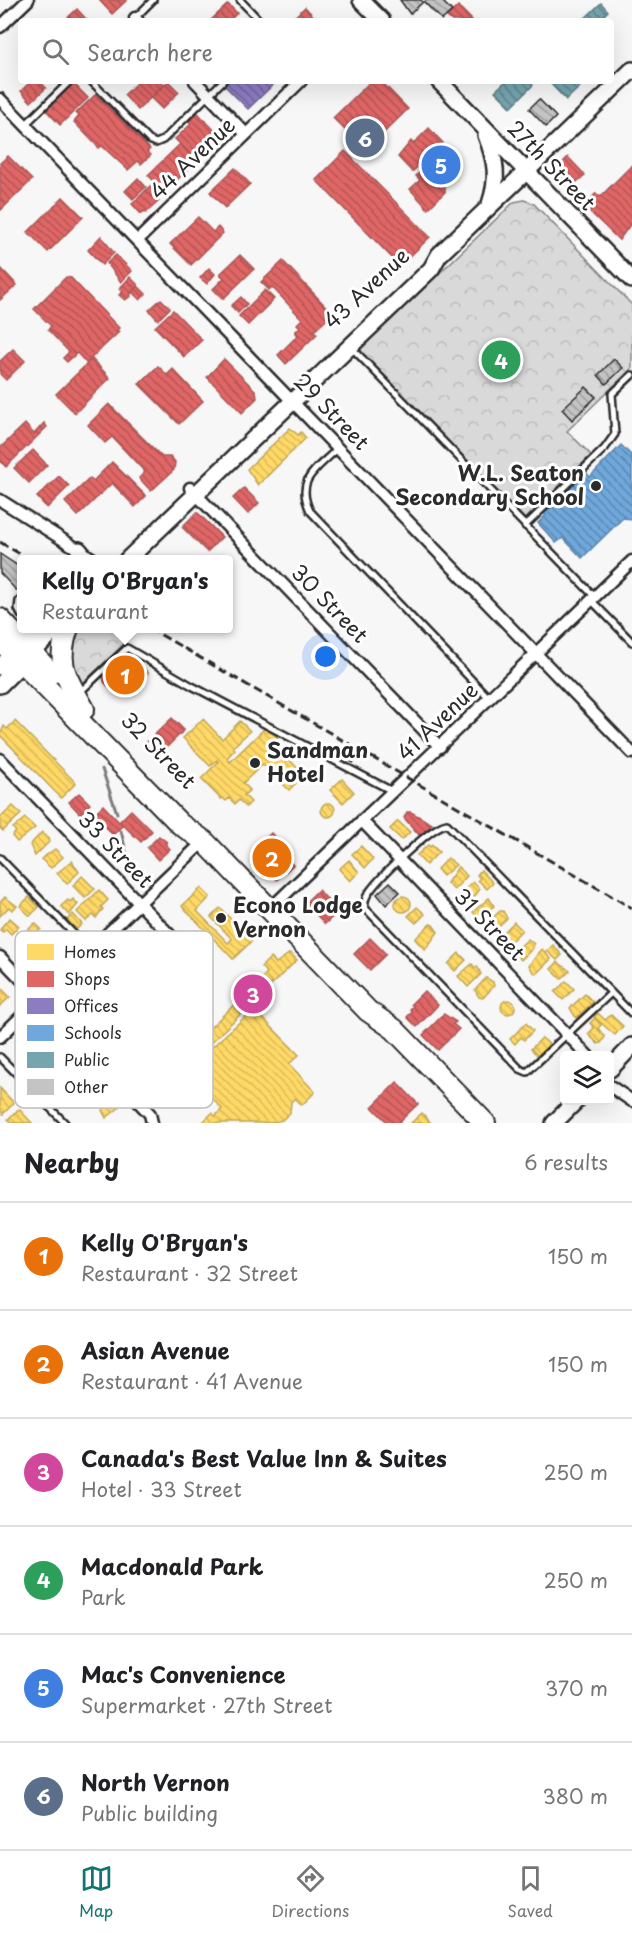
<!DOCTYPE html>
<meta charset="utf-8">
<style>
body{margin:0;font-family:"Playpen Sans",sans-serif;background:#f2f2f2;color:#202124}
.controls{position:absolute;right:18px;bottom:18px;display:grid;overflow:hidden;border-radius:6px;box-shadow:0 6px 24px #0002}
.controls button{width:54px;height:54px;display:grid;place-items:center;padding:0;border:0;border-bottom:2px solid #e0e0e0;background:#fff;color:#202124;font:30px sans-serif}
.you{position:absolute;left:326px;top:657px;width:21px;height:21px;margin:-15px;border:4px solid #fff;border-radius:50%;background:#1a73e8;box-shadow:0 0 0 9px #1a73e833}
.badge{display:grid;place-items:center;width:39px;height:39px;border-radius:50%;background:#0f766e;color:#fff;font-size:20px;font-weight:700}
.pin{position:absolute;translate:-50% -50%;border:3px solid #fff;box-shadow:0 2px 6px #0006}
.popup{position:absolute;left:17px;top:555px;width:216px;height:78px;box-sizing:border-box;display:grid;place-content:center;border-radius:6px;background:#fff;filter:drop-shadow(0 2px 4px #0005);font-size:20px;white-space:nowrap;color:#757577}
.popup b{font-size:22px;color:#202124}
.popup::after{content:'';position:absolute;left:50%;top:100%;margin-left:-12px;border:12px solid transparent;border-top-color:#fff}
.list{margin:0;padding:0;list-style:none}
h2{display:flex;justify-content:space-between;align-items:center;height:78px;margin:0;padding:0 24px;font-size:26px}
h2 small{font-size:20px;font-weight:400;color:#757577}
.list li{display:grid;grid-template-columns:39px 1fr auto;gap:18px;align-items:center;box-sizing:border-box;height:108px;padding:0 24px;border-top:2px solid #e0e0e0}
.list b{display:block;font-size:22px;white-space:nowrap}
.list p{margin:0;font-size:20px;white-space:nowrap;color:#757577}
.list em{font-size:20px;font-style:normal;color:#757577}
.icon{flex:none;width:33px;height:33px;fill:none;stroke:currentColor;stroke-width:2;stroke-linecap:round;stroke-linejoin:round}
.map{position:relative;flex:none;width:632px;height:1123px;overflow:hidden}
.search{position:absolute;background:#fff;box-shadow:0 6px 24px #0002;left:18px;right:18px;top:18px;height:66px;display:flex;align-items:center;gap:15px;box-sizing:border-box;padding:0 21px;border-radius:6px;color:#757577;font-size:22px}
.sheet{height:726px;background:#fff}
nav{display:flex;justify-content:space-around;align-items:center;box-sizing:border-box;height:84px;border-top:2px solid #e0e0e0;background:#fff;font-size:16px;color:#757577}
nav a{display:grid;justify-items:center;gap:3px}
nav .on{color:#0f766e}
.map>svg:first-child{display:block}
.park{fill:url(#park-crowns);stroke:#828282;stroke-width:1.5}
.homes{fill:url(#homes-back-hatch);stroke:#bfa554;stroke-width:1.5}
.shops{fill:url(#shops-back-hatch);stroke:#aa5454;stroke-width:1.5}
.offices{fill:url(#offices-back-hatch);stroke:#706495;stroke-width:1.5}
.schools{fill:url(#schools-back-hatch);stroke:#5b82a7;stroke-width:1.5}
.public{fill:url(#public-back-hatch);stroke:#608087;stroke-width:1.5}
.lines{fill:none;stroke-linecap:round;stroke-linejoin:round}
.stream{stroke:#7b7b7b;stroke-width:3}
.building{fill:url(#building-back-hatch);stroke:#2b2b2b;stroke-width:1.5}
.lane-casing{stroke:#2b2b2b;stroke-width:10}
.street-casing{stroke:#2b2b2b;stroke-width:15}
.secondary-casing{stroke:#2b2b2b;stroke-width:20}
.highway-casing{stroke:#2b2b2b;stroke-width:24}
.lane{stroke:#fff;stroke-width:5}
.street{stroke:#fff;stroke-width:10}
.secondary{stroke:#fff;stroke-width:15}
.highway{stroke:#fff;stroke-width:20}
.rail{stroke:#2b2b2b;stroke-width:3;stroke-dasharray:9 4.5;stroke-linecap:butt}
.poi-dot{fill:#2b2b2b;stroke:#fff;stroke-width:2}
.labels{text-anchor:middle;stroke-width:6;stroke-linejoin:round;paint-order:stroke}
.street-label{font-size:21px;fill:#2b2b2b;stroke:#fff}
.poi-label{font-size:21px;font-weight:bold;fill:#2b2b2b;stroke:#fff;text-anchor:start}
.key{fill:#fff;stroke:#bfbfbf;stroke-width:1.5}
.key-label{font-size:16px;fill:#2b2b2b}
</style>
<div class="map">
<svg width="632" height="1123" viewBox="0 0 632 1123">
<defs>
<pattern id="park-crowns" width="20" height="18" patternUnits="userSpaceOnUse" patternTransform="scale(1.5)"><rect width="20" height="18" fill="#d9d9d9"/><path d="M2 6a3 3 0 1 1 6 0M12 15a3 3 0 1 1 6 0" fill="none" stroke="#bababa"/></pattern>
<pattern id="homes-back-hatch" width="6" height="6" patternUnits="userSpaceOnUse" patternTransform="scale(1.5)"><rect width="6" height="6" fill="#ffd966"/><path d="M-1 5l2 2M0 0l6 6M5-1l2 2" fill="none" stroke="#dbba59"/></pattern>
<pattern id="shops-back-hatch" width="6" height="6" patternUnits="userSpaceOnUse" patternTransform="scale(1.5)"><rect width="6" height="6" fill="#e06666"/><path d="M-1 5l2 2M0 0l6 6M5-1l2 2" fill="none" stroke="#b65454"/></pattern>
<pattern id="offices-back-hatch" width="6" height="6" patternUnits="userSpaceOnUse" patternTransform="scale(1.5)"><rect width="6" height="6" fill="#8e7cc3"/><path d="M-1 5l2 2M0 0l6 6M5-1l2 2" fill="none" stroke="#74669f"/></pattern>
<pattern id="schools-back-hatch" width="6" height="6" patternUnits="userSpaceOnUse" patternTransform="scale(1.5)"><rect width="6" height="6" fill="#6fa8dc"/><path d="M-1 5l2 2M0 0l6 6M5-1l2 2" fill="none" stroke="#5b89b3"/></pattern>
<pattern id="public-back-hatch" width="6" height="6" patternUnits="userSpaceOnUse" patternTransform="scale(1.5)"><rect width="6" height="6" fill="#76a5af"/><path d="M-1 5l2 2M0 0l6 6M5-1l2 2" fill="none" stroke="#61878f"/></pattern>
<pattern id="building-back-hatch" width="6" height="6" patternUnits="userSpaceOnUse" patternTransform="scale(1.5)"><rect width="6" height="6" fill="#c4c4c4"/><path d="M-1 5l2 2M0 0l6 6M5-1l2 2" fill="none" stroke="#9f9f9f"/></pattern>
</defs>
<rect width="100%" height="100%" fill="#f7f7f7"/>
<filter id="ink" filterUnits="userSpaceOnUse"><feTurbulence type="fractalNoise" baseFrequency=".0167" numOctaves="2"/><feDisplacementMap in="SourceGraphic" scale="12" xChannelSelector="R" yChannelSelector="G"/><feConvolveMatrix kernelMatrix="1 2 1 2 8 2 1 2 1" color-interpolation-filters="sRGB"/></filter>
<g filter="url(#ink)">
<g class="park">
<path d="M524,200L534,204L632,305V368L567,431L591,455L525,519L362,353L361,348L514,202Z"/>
<path d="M77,629H126L134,634L82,684L73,674L71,639Z"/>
</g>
<g class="homes">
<path d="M290,428L298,435L301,432L306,438L258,485L247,469Z"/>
<path d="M203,719L222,739L240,721L250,731L233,747L235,749L227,758L230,762L266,727L278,738L275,741L285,751L283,753L304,775L289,790L263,764L243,783L250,790L244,795L251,802L246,807L239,800L235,804L229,798L226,801L223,798L221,799L201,779L218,762L217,760L210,766L183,738Z"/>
<path d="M15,721L76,783L61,798L0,735L4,726L7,729Z"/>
<path d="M342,779L354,792L343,803L330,790Z"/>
<circle cx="328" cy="810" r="7"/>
<path d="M13,806L21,814L3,831L0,828V818Z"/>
<path d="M25,818L35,828L17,842L12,836L16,832L13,828Z"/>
<path d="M398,821L410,832L402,840L390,829Z"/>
<path d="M42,832L50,841L35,856L30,845Z"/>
<path d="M428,845L430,847L432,845L439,852L426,865L417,855Z"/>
<path d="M361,846L373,859L365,868L352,854Z"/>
<path d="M55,849L63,857L51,868L41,859Z"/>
<path d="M448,858L456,865L443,876L437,869Z"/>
<path d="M349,860L359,872L350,881L339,869Z"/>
<path d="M72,861L79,872L67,884L57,873Z"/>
<path d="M458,867L467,876L454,890L447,883Z"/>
<path d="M481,870L493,883L487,889L478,880L480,878L477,875Z"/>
<path d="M82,876L95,889L85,898L73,886Z"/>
<path d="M473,882L480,889L468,905L459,895Z"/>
<path d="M201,888L210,897L197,911L228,943L232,939L211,917L220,908L252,941L233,959L182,906Z"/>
<path d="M99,890L108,900L101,907L103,909L98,915L96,918L93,915L86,921L77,912Z"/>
<circle cx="403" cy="904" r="8"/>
<path d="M5,897L17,906L12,910L9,907L0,916V902Z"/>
<path d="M29,897L39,907L30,916L20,906Z"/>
<path d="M489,898L494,906L479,918L473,912Z"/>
<path d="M73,899L78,904L69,915L61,906L68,900L70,902Z"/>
<path d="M417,907L425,914L416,923L408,916Z"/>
<path d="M500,911H503L507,918L493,932L485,925Z"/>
<path d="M73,914L82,924L77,929L67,920Z"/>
<path d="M10,918L19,926L11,934L6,929L3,932L0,930L3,925Z"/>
<path d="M514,922L522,930L507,945L499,937Z"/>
<path d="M35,923L41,929L38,932L41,935L29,948L22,941L31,933L28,930Z"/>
<path d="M430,924L433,925L438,932L425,950L415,939Z"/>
<path d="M137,933L146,941L129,952L124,947Z"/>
<path d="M50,935L59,950L46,968L32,955L48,943L45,940Z"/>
<path d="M528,939L534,944L533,948L521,960L514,952Z"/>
<path d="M148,944L159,954L146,967L134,956Z"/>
<path d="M553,945L562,955L557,960L547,951Z"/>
<path d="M542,949L551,959L537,973L533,972L529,965Z"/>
<path d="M290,953L297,960L197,1056L189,1048L267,973L261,967L271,957L276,963Z"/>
<path d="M459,953L466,960L455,971L448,964Z"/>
<path d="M162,955L176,969L163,981L151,965Z"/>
<path d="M558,962L570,971L561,979L551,969Z"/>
<path d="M125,963L137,973L136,979L131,984L117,970Z"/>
<path d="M472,964L475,968L477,966L481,974L468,987L458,976Z"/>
<path d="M178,972L190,984L181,994L168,982Z"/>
<path d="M84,975L95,988L81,1002L77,1001L68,992Z"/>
<path d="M486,978L493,982L494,986L483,998L479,997L475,990Z"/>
<path d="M566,981L574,989L563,1000L555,992Z"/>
<path d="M1,988L10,997L0,1006V989Z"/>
<path d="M196,993L206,1003L195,1014L185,1004Z"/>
<path d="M585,994L593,1002L576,1018L570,1008Z"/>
<path d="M99,997L105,1004L102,1007L104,1010L99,1015L90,1005Z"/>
<circle cx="508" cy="1007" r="7"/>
<path d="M254,1009L299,1055L289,1064L315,1092L302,1105L295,1098L291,1102L290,1113L282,1120L270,1123H202L212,1113L215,1116L222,1109L211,1097L206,1102L197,1093L195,1089L199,1085L195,1081L199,1077L192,1069L204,1058L202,1056Z"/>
<path d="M598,1013L605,1020L611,1015L623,1026L615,1035L594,1017Z"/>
<path d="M595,1018L601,1025L598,1028L605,1037L601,1043L598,1044L588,1034L594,1028L590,1023Z"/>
<path d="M105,1019L111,1028L104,1034L97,1027Z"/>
<path d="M526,1023L533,1031L524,1040L521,1037L515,1044L510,1039Z"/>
<path d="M33,1026L36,1029L38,1027L42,1036L32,1046L28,1042L26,1044L22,1036Z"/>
<path d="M122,1033L128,1040L118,1050L106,1040L112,1034L116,1038Z"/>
<path d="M141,1036L149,1044L145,1048L151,1054L142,1062L136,1056L130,1061L123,1053Z"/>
<path d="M542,1038L549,1044L538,1056L531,1049Z"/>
<path d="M47,1042L57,1054L47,1064L36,1053Z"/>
<path d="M147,1064L150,1067L153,1065L164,1078L153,1088L138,1073Z"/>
<path d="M59,1065L67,1074L55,1086L50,1081L48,1083L43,1079Z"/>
<path d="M80,1073L88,1081L76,1093L70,1083Z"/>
<path d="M91,1084L103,1096L95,1104L83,1092Z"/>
<path d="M0,1088L14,1103L3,1114L0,1110Z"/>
<path d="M112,1099L120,1107L106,1118L102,1110Z"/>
<path d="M19,1109L32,1123H12L8,1119Z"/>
<path d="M422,1113L431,1123H411Z"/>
</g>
<g class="shops">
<path d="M99,0H127L112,14Z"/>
<path d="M228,4L237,13L231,19L233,21H210Z"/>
<path d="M458,6L473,21H452L447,17Z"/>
<path d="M305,7L318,21H290Z"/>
<path d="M77,9L88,21H64Z"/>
<path d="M31,81H40L46,88L31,102L21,91Z"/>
<path d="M139,81H160L164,85L138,110L124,95Z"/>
<path d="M168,81L179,92L162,109L151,98Z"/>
<path d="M371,81H381L408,109L359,157L348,145L354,139L333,118Z"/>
<path d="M73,83L88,98L60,125L45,109Z"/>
<path d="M96,94L150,149L147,152L151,155L141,164L138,161L128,170L102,146L99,148L74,122L79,116L76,113Z"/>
<path d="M197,112L220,136L212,144L207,139L191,155L175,139L191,124L189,121Z"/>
<path d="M429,128L443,143L412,172L398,157L411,141L413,144Z"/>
<path d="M180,144L196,161L165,192L148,175Z"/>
<path d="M345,151L430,237L400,266L316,180Z"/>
<path d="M440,151L455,166L453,173L445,181V192L428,209L410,189L420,180L416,176Z"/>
<path d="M8,156L32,180L0,211V163Z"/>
<path d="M568,157L585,175L572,186L569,183L566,185L556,174V169Z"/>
<path d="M632,165V222L619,240L590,212V200L596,193L600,197Z"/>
<path d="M235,168L250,184L225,208L210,192Z"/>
<path d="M138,178L146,187L133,199L125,191Z"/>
<path d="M151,185L160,194L156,198L159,201L146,213L144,211L141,214L132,204Z"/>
<path d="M63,197L83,217L48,252L28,232Z"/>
<path d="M198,217L213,232L218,227L223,233L191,265L170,244Z"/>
<path d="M101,236L114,253L102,265L88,250Z"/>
<path d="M116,255L132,271L121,282L107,263Z"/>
<path d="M240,255L254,269L223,299L213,289L224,278L220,274Z"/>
<path d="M283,261L333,314L314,331L317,334L286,364L278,355L298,335L295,332L300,327L297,324L302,319L272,287L269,290L261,282Z"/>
<path d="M0,267L17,285L0,300Z"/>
<path d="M209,268L215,274L207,284L200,278Z"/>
<path d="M66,277L71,278L119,328L117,330L119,332L86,363L77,353L67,362L63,358L69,352L48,330L51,326L34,309Z"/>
<path d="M130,277L138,285L130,295L131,296L125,300L119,295L123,291L120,288Z"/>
<path d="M138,286L146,294L140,300L132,292Z"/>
<path d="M265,290L274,299L248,325L239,316Z"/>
<path d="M241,297L247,304L238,313L231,306Z"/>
<path d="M161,299L170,308L158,320L149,310Z"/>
<path d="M173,310L202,340L184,357L155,327Z"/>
<path d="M13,349L25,361L6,380L0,374V361Z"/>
<path d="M92,359L110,378L75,413L56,394Z"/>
<path d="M224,359L256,391L257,398L242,413L207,377Z"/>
<path d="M158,366L167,375L173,369L203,401L179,424L139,384Z"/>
<path d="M109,404L162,457H171L175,462L174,470L151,491L139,478L145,472L112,437L105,443L88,425Z"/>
<path d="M44,423L47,427L6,467L0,461V448L25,424L34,434Z"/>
<path d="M33,450L47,465L29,483L14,468Z"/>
<path d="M112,462L146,496L135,507L112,483L78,516L65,502L90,478L93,481Z"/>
<path d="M59,476L69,486L47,508L37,497Z"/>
<path d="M244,488L259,503L248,514L233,498Z"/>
<path d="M197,512L222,537L207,552L182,527Z"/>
<path d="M128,652L148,673L125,695L120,689L115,694L104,682L103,676Z"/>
<path d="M172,718L184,730L160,754L147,742Z"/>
<path d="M79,793L90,804L80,814L69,802Z"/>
<path d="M103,805L119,822L131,810L152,831L141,842L123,825L113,835L93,815Z"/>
<path d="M407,812H411L432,824L420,836L404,818Z"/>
<path d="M271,833L289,852L284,856L293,865L277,880L257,860L260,857L254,850Z"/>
<path d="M159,836L167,842L165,843L170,849L158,860L147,848Z"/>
<path d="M318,890L339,911L325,924L305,903Z"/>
<path d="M370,938L386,954L370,970L354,954Z"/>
<path d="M424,991L438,1005L417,1027L407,1017L412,1012L410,1009L413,1006L411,1004Z"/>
<path d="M444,1014L456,1022L453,1024L459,1029L438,1050L423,1035Z"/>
<path d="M397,1082L418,1104L398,1123H388L372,1107Z"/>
</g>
<path class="offices" d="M230,81H277L248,109L225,86Z"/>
<path class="schools" d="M621,445L632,456V519L623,518L582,558L563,538L556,543L538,523L546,515L543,512L585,471L590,477Z"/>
<g class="public">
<path d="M601,3L608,11L598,21H582Z"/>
<path d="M506,81H528L533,85L511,107L495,91Z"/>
<path d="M548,81H579L582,85L566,100Z"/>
</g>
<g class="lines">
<g class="stream">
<path d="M102,769L117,813"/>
<path d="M121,831L128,859"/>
<path d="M157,992L174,1035"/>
</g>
</g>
<g class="building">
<path d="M400,0H421L423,2L410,14Z"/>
<path d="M427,0H441L452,11L442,20L424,2Z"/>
<path d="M539,99L556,117L546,127L529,109Z"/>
<path d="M614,359L623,368L606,384L598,375Z"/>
<path d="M586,387L596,397L572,420L562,409Z"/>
<path d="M0,554L21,568V589L16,590L0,573Z"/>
<path d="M347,749L358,756L353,763L342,755Z"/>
<path d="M390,882L400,892L386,905L377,894Z"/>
</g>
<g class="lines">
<defs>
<g id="lane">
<path d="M240,0L260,21"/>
<path d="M135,18L153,0"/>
<path d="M91,81L149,140L156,143L163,140L223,81"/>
<path d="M25,125L70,81"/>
<path d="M351,347L595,597"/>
<path d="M337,449C316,470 295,479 310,511L489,698"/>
<path d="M525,526L605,448L615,434L612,394L632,375"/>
<path d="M591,600L632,642"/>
<path d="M19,601L18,609L21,615"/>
<path d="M80,692L127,648L192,686L392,791"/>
<path d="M0,858L163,1026"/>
<path d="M611,993L527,1072L520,1069L365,908C364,902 366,896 370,891C380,877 432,825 447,824L632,1014"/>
<path d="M0,1057L65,1123"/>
</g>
<g id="street">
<path d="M135,18L138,21"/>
<path d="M0,27L28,0"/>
<path d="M195,81L246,134"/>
<path d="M0,99L632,753"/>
<path d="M138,240L301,81"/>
<path d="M190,488L440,747"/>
<path d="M0,500L95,560"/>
<path d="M0,759L193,959L194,971"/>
<path d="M362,821L588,1056"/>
<path d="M270,909L632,561"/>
<path d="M0,957L150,1114L152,1123"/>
<path d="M0,1037L204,841"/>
<path d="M610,1086L632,1101"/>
</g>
<g id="secondary">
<path d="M361,0L382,21"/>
<path d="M439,81L632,280"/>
<path d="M486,135C496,161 499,178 490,204"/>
<path d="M79,550L87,560"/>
<path d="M127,560L431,269L439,255L632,70"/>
<path d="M0,667L41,628"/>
<path d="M0,685L57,628"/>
<path d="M610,1069L632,1046"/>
<path d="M554,1123L577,1100"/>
</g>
<g id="highway">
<path d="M0,619L51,673"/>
<path d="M68,628C55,665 67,678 84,709"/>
<path d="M0,640L180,824L204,841L368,1011L394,1029L485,1123"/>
</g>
</defs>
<use href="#lane" class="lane-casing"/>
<use href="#street" class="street-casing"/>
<use href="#secondary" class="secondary-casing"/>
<use href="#highway" class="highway-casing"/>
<use href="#lane" class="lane"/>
<use href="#street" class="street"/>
<use href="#secondary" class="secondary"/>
<use href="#highway" class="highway"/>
<g class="rail">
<path d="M0,542L30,560"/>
<path d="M149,628L632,908"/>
</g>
</g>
</g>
<g class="poi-dot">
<circle cx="596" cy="486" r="6"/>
<circle cx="255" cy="763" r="6"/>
<circle cx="221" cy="918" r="6"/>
</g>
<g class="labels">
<g class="street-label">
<text transform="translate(193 159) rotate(-44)" y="7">44 Avenue</text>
<text transform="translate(551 166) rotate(46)" y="7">27th Street</text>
<text transform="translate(367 289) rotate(-43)" y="7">43 Avenue</text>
<text transform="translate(331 412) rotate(46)" y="7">29 Street</text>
<text transform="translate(329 604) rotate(46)" y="7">30 Street</text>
<text transform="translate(438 722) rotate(-44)" y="7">41 Avenue</text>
<text transform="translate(158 751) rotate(46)" y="7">32 Street</text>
<text transform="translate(115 850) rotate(46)" y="7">33 Street</text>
<text transform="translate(489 925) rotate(46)" y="7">31 Street</text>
</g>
<g class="poi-label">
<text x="584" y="481" text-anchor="end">W.L. Seaton<tspan x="584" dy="24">Secondary School</tspan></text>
<text x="267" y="758">Sandman<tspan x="267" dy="24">Hotel</tspan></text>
<text x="233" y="913">Econo Lodge<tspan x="233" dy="24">Vernon</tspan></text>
</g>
</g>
<rect x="15" y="931" width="198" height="177" rx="9" class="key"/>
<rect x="27" y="944" width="27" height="16" fill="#ffd966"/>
<rect x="27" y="971" width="27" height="16" fill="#e06666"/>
<rect x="27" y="998" width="27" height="16" fill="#8e7cc3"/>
<rect x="27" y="1025" width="27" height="16" fill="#6fa8dc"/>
<rect x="27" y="1052" width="27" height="16" fill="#76a5af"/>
<rect x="27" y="1079" width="27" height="16" fill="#c4c4c4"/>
<g class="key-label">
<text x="64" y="958">Homes</text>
<text x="64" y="985">Shops</text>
<text x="64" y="1012">Offices</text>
<text x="64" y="1039">Schools</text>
<text x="64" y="1066">Public</text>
<text x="64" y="1093">Other</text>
</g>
</svg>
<div class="controls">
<button><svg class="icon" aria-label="layers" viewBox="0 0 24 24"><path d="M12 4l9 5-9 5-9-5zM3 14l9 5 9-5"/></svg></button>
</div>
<div class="you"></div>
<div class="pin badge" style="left:125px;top:675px;background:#e8710a">1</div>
<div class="popup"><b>Kelly O'Bryan's</b>Restaurant</div>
<div class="pin badge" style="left:272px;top:858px;background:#e8710a">2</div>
<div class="pin badge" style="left:253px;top:994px;background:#d1479c">3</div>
<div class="pin badge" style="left:501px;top:360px;background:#2e9e5b">4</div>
<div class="pin badge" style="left:441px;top:165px;background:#3f7fe0">5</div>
<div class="pin badge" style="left:365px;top:138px;background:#5c6f8a">6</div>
<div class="search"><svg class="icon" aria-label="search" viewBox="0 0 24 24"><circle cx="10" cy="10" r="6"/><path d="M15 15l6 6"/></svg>Search here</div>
</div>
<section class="sheet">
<h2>Nearby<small>6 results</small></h2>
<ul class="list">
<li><span class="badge" style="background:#e8710a">1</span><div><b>Kelly O'Bryan's</b><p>Restaurant · 32 Street</p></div><em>150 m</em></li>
<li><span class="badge" style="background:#e8710a">2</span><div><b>Asian Avenue</b><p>Restaurant · 41 Avenue</p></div><em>150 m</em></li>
<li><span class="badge" style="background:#d1479c">3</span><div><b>Canada's Best Value Inn &amp; Suites</b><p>Hotel · 33 Street</p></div><em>250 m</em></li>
<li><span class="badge" style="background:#2e9e5b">4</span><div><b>Macdonald Park</b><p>Park</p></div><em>250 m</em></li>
<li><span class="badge" style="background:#3f7fe0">5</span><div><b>Mac's Convenience</b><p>Supermarket · 27th Street</p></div><em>370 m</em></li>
<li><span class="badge" style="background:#5c6f8a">6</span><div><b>North Vernon</b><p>Public building</p></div><em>380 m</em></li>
</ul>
</section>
<nav>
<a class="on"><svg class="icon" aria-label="map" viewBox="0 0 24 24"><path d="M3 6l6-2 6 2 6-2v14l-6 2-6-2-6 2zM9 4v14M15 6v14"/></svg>Map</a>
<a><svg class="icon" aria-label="directions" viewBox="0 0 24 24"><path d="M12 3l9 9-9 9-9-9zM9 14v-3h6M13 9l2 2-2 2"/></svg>Directions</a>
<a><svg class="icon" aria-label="saved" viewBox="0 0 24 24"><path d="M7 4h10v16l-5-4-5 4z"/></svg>Saved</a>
</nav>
